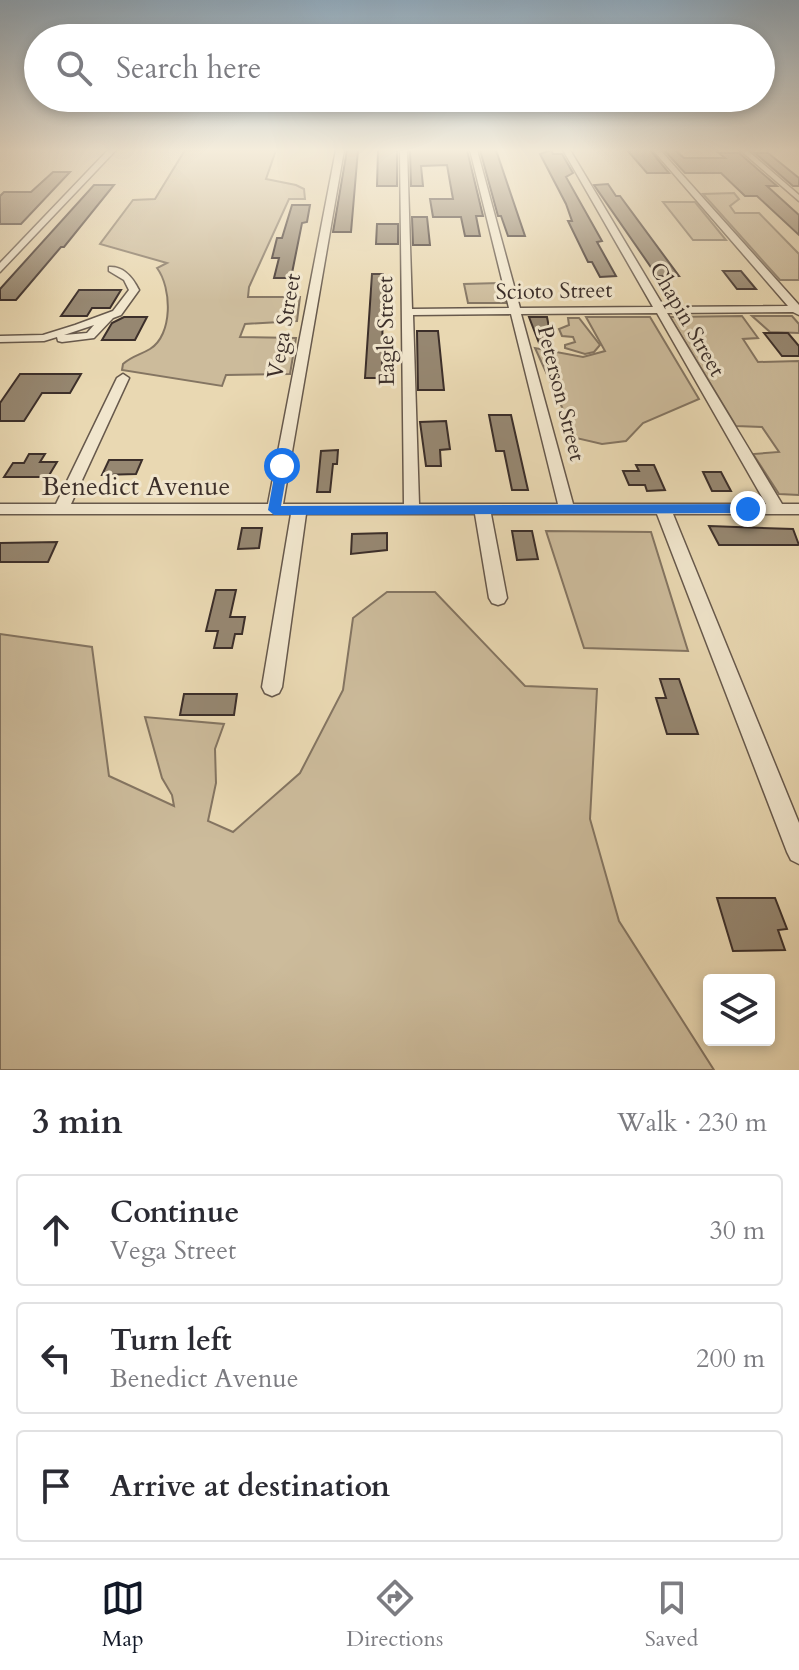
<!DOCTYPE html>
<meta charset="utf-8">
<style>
body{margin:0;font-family:Cardo,serif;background:#f2f2f3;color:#2b2b33}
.controls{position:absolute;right:24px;bottom:24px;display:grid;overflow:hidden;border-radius:8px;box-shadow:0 4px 12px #0003}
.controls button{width:72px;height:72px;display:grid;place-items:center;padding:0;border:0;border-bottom:2px solid #e1e1e2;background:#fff;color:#2b2b33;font:40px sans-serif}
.stop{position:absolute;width:24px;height:24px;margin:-18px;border:6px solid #1a73e8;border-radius:50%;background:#fff}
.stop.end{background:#1a73e8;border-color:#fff;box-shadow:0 2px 8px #0008}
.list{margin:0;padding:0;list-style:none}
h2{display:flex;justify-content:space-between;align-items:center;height:104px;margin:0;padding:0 32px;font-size:34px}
h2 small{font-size:26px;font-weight:400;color:#7c7c81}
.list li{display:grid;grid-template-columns:52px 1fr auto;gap:24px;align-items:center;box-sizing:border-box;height:112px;margin:0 16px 16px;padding:0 16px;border:2px solid #e1e1e2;border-radius:8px}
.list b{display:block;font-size:30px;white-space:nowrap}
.list p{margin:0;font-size:26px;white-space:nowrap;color:#7c7c81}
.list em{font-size:26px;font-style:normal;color:#7c7c81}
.icon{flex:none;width:44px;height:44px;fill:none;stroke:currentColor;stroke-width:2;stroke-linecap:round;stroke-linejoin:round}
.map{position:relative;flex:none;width:799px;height:1070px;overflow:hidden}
.search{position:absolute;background:#fff;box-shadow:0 4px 12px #0003;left:24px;right:24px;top:24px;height:88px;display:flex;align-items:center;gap:20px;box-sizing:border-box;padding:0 28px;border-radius:44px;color:#7c7c81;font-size:30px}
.sheet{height:488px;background:#fff}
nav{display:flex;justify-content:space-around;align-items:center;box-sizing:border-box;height:112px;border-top:2px solid #e1e1e2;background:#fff;font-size:22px;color:#7c7c81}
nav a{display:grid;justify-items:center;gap:4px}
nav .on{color:#111827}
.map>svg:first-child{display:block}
.green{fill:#ccbb9b;stroke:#847562;stroke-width:2}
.building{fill:#968771;stroke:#3c2f2a;stroke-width:2}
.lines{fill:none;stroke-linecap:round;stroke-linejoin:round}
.street-casing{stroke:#67594c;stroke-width:3}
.street{fill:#f1e6cd;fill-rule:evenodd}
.route{fill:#1a73e8}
.labels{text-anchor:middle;stroke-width:6;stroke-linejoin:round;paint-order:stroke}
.far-street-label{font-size:22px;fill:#3c2f2a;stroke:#f1e6cd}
.street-label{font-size:26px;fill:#3c2f2a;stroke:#f1e6cd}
</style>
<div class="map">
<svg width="799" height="1070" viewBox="0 0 799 1070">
<rect width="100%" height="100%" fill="#e9d8b2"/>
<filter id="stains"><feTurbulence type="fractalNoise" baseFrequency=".0025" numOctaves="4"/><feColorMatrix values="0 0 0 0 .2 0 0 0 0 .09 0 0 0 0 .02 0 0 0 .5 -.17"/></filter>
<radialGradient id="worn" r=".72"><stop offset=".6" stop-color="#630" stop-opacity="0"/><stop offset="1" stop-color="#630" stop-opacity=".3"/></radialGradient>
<g class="green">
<path d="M185,150H276L266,179L296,185L304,189L305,199H289L249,287L248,297H300L297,321L245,324L240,337L296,338L290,374L226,375L222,386L122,370L123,364C132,356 140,355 150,349C173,335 172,288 157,268L167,263L100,244L133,200L155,199Z"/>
<path d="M734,193L739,199L730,206L735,213H759L799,254V280H780L703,194Z"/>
<path d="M663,202H695L726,240H693Z"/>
<path d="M499,283L506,303H468L464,284Z"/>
<path d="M742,316L758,338L743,339L758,362L799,361V495L779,494L753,454L779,452L762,427L736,426L670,317Z"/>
<path d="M752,316H792L799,324V333L770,332Z"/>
<path d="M586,317H650L699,399L643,423L626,441L602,444L576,438L535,348L583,357L605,351Z"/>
<path d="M568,318H579L600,345L594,352L585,354L565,348V345L575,342L573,337L562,336L559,329L569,325Z"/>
<path d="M546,531L651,532L688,651L584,648Z"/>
<path d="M387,592H435L525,686L597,689L590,819L619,921L714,1070H0V634L92,647L109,776L174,806L172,795L162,778L145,717L224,724L215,749L216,783L208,821L233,832L300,773L343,690L353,618Z"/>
</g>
<g class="building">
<path d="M347,150H358L351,232H333Z"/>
<path d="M378,150H397V186H377Z"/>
<path d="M410,150H467L483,216H476L480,236H465L461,217H433L430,199H453L447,165L421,166L423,186H411Z"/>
<path d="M480,150H496L525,236H508L501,216H498Z"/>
<path d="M551,150L553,154H562L573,173L566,177L602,241L597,242L616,276L600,277L592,262H588L568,221H572L566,204L540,154Z"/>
<path d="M627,150H650L669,173H647Z"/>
<path d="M664,150H675L684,158H725L719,153H739L777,186H767L799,215V235L757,196H745L721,173H685Z"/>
<path d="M755,153H768L799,178V186H793Z"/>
<path d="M53,172H70L21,224H0V196L4,192H31Z"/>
<path d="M608,184L616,196H620L679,276H657L594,185Z"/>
<path d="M94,185H114L64,247H61L16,300H0V289Z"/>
<path d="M292,205H310L307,222L302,223L291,278H274L279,258H272L277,238H282Z"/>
<path d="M412,217H427L430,245H413Z"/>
<path d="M377,224H398V244H376Z"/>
<path d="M723,271H741L756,289H737Z"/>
<path d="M372,274H383L382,378H365Z"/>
<path d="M79,290H121L110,308H92L87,316H61Z"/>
<path d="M124,317H147L135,340H102L112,323Z"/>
<path d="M529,317H547L552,343H539Z"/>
<path d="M417,331H438L444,390H418Z"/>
<path d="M764,333H788L799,346V356H782Z"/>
<path d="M20,374H81L70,393H42L24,421H0V403Z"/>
<path d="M489,415H511L528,490H512L504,451H496Z"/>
<path d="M446,421L450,449L440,450L441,466H426L420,422Z"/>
<path d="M338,450L337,464H333L330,492H317L321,451Z"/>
<path d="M29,454H45L40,462H57L48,477H4L13,463H24Z"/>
<path d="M109,460H142L136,474L102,475Z"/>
<path d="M636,465H654L665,490L647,491L645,485H629L623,471H639Z"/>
<path d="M703,472H721L731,491H712Z"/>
<path d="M709,526L793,529L799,545H719Z"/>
<path d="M242,528H262L259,548L238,549Z"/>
<path d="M512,531H532L538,559L517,560Z"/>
<path d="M387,533V550L351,554L352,534Z"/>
<path d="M57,542L48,562H0V543Z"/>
<path d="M216,590H236L230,617H245L242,634H235L232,648H214L218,631H206Z"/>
<path d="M660,679H679L698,734H667L656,698H666Z"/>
<path d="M184,694H237L234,715H180Z"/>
<path d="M717,898H775L787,929L778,930L785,950L733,951Z"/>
</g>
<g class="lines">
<defs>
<g id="street">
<path d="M108,150H116L0,272V263Z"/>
<path d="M336,150H344L283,504H404L400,150H407L412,309L509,308L470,150H477L520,308L653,307L563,150H570L664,307L788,306L653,150H660L799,305V315L793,312L667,313L782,504H799V514H673L799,823V864L791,860L787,852L657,514H491L507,598L504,603L498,605L492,603L489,598L475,514H306L282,687L279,693L272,696L265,693L262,687L291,514H0V504H56L117,378L123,374L129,378L71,504H268ZM657,313L766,504H573L521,314ZM511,314L558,504H419L413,315Z"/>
<path d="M740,150H747L799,195V201Z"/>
<path d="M109,267C124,266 133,278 139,290L121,315L113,318L94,338L62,342L58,341L57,337L44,341L0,342V336L43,335L75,325L113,311L129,290L124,280L109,271ZM94,325L87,333L64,335Z"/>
</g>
</defs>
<use href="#street" class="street-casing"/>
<use href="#street" class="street"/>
</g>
<linearGradient id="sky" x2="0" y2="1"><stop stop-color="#91acc0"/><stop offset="0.5" stop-color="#f5eddc"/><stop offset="1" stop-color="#f5eddc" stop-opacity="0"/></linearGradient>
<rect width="799" height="300" fill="url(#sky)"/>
<path class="route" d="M282,463L288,466L281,506L748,504L755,509L748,513L274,515L268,510L276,466Z"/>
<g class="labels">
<g class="far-street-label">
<text transform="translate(554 290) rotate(-1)" y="8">Scioto Street</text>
<text transform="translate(688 319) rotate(60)" y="8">Chapin Street</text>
<text transform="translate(283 326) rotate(-80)" y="8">Vega Street</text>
<text transform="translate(385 331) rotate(-91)" y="8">Eagle Street</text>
<text transform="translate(562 393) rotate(76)" y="8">Peterson Street</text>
</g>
<g class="street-label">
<text x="136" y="495">Benedict Avenue</text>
</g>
</g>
<rect width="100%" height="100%" filter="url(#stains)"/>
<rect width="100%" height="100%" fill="url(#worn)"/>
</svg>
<div class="controls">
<button><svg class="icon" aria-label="layers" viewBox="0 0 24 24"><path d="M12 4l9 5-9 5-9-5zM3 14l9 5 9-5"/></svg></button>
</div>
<div class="stop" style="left:282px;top:466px"></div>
<div class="stop end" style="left:748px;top:509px"></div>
<div class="search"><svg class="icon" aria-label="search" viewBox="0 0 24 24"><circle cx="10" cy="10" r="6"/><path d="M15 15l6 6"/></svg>Search here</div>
</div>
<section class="sheet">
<h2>3 min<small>Walk · 230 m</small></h2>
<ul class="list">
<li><svg class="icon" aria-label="ahead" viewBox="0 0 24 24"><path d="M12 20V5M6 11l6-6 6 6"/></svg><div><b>Continue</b><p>Vega Street</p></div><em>30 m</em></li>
<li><svg class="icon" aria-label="left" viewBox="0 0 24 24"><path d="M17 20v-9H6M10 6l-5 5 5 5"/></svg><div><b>Turn left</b><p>Benedict Avenue</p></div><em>200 m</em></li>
<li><svg class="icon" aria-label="arrive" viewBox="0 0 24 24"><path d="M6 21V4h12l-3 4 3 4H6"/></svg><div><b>Arrive at destination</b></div></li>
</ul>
</section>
<nav>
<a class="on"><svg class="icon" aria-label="map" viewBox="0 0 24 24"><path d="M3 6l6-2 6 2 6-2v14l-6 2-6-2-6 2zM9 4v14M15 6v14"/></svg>Map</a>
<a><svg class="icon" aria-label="directions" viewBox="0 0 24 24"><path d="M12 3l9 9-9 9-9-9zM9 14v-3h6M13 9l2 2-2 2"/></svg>Directions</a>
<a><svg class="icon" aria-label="saved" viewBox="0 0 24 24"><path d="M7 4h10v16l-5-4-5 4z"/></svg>Saved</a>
</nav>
